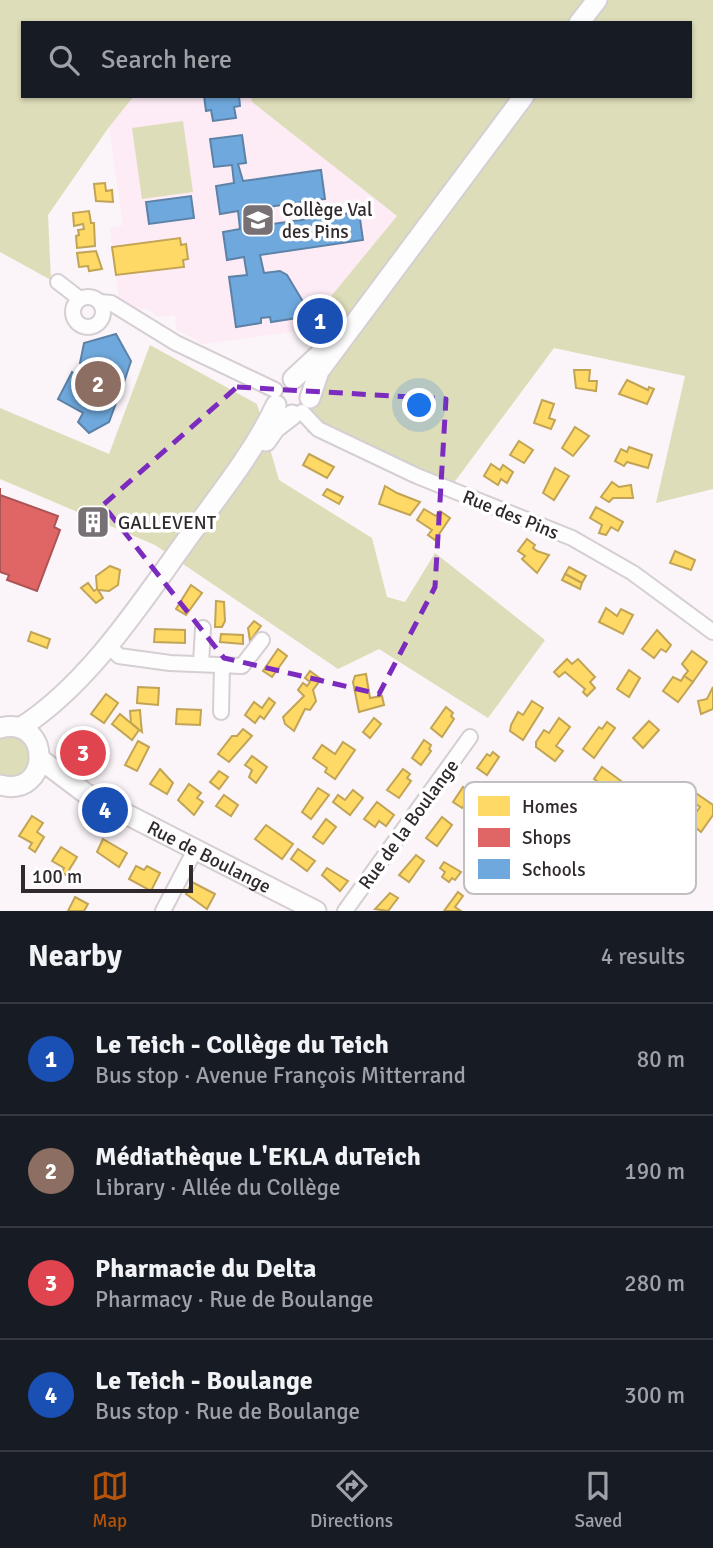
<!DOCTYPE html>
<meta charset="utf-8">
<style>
body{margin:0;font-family:Signika,sans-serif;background:#242831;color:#f1f3f6}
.scale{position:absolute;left:21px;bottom:18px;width:172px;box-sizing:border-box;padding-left:7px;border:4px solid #30292d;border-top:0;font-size:19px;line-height:24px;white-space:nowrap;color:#30292d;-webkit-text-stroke:5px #fff;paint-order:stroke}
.you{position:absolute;left:420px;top:406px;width:24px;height:24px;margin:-18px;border:5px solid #fff;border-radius:50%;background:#1a73e8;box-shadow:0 0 0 10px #1a73e833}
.badge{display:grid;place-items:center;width:46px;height:46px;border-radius:50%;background:#b45309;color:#fff;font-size:23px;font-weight:700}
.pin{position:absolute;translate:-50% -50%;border:4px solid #fff;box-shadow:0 2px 7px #0006}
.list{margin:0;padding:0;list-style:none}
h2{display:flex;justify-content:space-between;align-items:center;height:91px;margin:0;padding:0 28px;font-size:30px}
h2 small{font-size:23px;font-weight:400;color:#9ea1a6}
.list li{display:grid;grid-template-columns:46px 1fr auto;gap:21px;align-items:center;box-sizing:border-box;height:112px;padding:0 28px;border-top:2px solid #363941}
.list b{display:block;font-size:26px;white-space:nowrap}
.list p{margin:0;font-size:23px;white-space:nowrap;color:#9ea1a6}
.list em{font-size:23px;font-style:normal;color:#9ea1a6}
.icon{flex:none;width:38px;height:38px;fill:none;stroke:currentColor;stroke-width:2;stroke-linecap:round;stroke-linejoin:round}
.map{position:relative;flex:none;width:713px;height:911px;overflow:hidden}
.search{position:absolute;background:#171b24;box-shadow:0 2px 5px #0004;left:21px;right:21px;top:21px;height:77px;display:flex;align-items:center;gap:18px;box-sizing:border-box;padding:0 24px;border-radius:0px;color:#9ea1a6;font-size:26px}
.sheet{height:539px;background:#171b24}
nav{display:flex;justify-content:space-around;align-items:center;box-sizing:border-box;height:98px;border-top:2px solid #363941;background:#171b24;font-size:19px;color:#9ea1a6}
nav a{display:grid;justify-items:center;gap:4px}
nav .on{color:#b45309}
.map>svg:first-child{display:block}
.built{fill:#fdebf5}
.green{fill:#deddb9}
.homes{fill:#ffd966;stroke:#c1a455;stroke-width:2}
.shops{fill:#e06666;stroke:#ab5455;stroke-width:2}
.schools{fill:#6fa8dc;stroke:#5c82a8;stroke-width:2}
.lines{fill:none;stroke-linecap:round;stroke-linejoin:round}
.minor-casing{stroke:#d5ced2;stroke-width:18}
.major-casing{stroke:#d5ced2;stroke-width:23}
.minor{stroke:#fefdfe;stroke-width:14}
.major{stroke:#fefdfe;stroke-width:19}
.marked{fill:none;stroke:#7b2cbf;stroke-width:5;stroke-dasharray:14 9;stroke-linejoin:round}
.labels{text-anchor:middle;stroke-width:7;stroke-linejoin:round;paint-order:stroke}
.poi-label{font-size:19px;fill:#30292d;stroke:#fff;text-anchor:start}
.street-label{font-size:19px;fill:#30292d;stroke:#fff}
.key{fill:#fff;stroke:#c1bfc0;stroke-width:2}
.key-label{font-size:19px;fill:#30292d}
</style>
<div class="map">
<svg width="713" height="911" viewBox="0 0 713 911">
<rect width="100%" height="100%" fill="#fbf4f8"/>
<path class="built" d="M134,96H251L252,102L397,216L314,317L313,329L203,344L176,329L175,315L157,317L147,308L134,310L119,301L110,228L123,225L109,127Z"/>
<g class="green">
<path d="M0,0H713V489L656,503L685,376L554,348L453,484L307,432L314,317L397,216L252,102L251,96H690V23H23V96H134L109,127L48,215L51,280L0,252Z"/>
<path d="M183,121L193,192L142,199L132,128Z"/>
<path d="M150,345L257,404L279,480L372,538L387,597L405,602L435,553L545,640L488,718L379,649L338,669L155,545L0,479V408L109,454Z"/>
<path d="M17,736L27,743L31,761C23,776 16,778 0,776V737Z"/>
</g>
<g class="homes">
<path d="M105,183L106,191L112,190L113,202L96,201L94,184Z"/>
<path d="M89,211L91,223H94L95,246L77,248L76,236L79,235L78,230L84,229L83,224L74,226L73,213Z"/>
<path d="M180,238L181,245L186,244L188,259L183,260L184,267L116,275L112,247Z"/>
<path d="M96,251L102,269L89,271L88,266L79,267L77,253Z"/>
<path d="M574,370H590L589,381H597L596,391L576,388Z"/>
<path d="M627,380L648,390L649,387L654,389L647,404L619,394Z"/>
<path d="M542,400L554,404L549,418L555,420L551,429L534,423Z"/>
<path d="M575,427L589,436L573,456L562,448Z"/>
<path d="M519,441L533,450L524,463L510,455Z"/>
<path d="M629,447L652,455L648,468L627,462L624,466L615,461L621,449L627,452Z"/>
<path d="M309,454L334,467L327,478L303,465Z"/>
<path d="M491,464L500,470L503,465L513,472L507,483L501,479L498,485L484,476Z"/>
<path d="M555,468L569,476L554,500L543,493Z"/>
<path d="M612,482L619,487L631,485L633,498H613L609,502L601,497Z"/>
<path d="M385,486L397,493L420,502L410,515L379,504Z"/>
<path d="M327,489L343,497L339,504L323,495Z"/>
<path d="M596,507L623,522L618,531L611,527L606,535L599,533L602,525L590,518Z"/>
<path d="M424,509L436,516L440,511L450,518L435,540L428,535L432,530L417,520Z"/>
<path d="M527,539L535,545L533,548L537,551L549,555L537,573L522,559L525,556L518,551Z"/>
<path d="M675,551L695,560L691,570L670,563Z"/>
<path d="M110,566L120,570L118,585L109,591L98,590L103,598L96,603L81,588L88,583L94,591L97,589L96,576Z"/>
<path d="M569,567L586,576L582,583L565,574Z"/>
<path d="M565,574L582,583L580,589L562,580Z"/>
<path d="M191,585L202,593L186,615L176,609Z"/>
<path d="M216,601L224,602L225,621L222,627H215Z"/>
<path d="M606,608L617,616L621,609L633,615L623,634L599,622Z"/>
<path d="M254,621L261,626L250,641L248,628Z"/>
<path d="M155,629L185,630V643L154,642Z"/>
<path d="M657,630L671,645L666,652L661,649L654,658L642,649Z"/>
<path d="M31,632L50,639L47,648L28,641Z"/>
<path d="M221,634L243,635V644L220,642Z"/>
<path d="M278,649L287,656L272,677L263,671Z"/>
<path d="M692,651L707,662L693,682L684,676L688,671L682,664Z"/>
<path d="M567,659L572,664L578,659L595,677L590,682L595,688L587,696L583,692L585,689L565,672L559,677L554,672Z"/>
<path d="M629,670L640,678L629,697L617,689Z"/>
<path d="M310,671L321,679L313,690L316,701L310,710L305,709L294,731L285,724L283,717L304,696L298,690L303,683L307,686L310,682L305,678Z"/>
<path d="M366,674L370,698L382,696L384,705L359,712L353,682L355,676Z"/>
<path d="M684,676L693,682L678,702L663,691L673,677L681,681Z"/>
<path d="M138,687L159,688L158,705L137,703Z"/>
<path d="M713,687V709L701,714L698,701L707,699Z"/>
<path d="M106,694L118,703L104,723L91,714Z"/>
<path d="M269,698L275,703L264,719L260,716L255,723L245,715L254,702L262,708Z"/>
<path d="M532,701L543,708L523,740L510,731L511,725L518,712L523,715Z"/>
<path d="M446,707L453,713L451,716L454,719L442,737L431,728Z"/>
<path d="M177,709L201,710L200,725L176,724Z"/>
<path d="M140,710L141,723L142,732L131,723L130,711Z"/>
<path d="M120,714L139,730L132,740L112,724Z"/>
<path d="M374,718L381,724L370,738L363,732Z"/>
<path d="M559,718L570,727L556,746L563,751L555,761L536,747V742L544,730L549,733Z"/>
<path d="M649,721L659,730L643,748L633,738Z"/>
<path d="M607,722L615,728L594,758L583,749L599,727L602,729Z"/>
<path d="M243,729L252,736L229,762L218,754L232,736H237Z"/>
<path d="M424,740L431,745L429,749L431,751L421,765L412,758Z"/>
<path d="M138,741L149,747L137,771L125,765Z"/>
<path d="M343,742L355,750L335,779L325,772L327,768L313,758L322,745L335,754Z"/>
<path d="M493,752L499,757L487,775L477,768L487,754L490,756Z"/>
<path d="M252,756L267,767L256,783L249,777L252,770L245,765Z"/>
<path d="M602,767L621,781L613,792L594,779Z"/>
<path d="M160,769L173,783L167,794L150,784Z"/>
<path d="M403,769L410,774L407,778L411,781L399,798L387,790Z"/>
<path d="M219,771L228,777L219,789L210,782Z"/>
<path d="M189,784L201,793L197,798L203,802L194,815L178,800Z"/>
<path d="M468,786L475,791L462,808L453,802L463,787L466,789Z"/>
<path d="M318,788L329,795L311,819L302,812Z"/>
<path d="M353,790L363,798L350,815L333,802L338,795L345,800Z"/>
<path d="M693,791L713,805V815L701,832L689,822L700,807L688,798Z"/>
<path d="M224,795L238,805L231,816L216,806Z"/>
<path d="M377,802L394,815L386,826L379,821L375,827L364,819Z"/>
<path d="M32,816L43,823L37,832L44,837L35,852L29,848L32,843L19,836Z"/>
<path d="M442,817L452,825L437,846L426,838Z"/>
<path d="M326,819L336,827L323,844L313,837Z"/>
<path d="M266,825L293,844L282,859L255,839Z"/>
<path d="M103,839L127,853L119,867L97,852Z"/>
<path d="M61,847L77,857L66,875L62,872L64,868L52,861Z"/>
<path d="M298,849L315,861L307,871L291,859Z"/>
<path d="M416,855L424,861L409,882L399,875Z"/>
<path d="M444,862L461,872L455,880L452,878L449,882L442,877L445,872L440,868Z"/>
<path d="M136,866L144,870L147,866L160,873L151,891L129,879Z"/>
<path d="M327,868L348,881L340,891L322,875Z"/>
<path d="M192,882L215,894L207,909L186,894Z"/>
<path d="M458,892L463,896L455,907L461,911H444Z"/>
<path d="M390,893L398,898L388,911L375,909Z"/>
<path d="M75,897L88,904L84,911H68Z"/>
</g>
<g class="shops">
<path d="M0,488V495L58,516L54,527L60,530L37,591L7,580L9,575L0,572Z"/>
<path d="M84,731L107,747L92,770L74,761L72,756L79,742L76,734Z"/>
</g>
<g class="schools">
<path d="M204,96H239L240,106L234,107L236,118L213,121L211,110L206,111Z"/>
<path d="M242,135L246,163L238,164L243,181L321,170L325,199L254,209L258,226L359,212L363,240L260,255L264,273L280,271L287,275L305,305L304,311L297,318L271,322L270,317L261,318V323L236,327L229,277L247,275L244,257L227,260L223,232L240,229L238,211L220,214L216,186L234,183L232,165L214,167L210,139Z"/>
<path d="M191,196L194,218L149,224L146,202Z"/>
<path d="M116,334L131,361L122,388L113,386L112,389L120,392L109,422L89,433L78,422L83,413L58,399L72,372L85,379L87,375L83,373L85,367L80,363L84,343Z"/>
</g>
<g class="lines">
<defs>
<g id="minor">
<path d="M58,282L80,299"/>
<circle cx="88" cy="312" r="15"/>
<path d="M100,302L111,303L176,343L275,390"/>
<path d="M302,412L318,429L417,476L572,538L633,573L713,632"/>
<path d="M107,644L119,656L170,663L242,666L262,640"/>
<path d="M201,664L203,628"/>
<path d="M221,712L222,666"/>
<path d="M163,911L196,848"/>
<path d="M345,911L470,737"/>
</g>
<g id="major">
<path d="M579,23L597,0"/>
<path d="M293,379L321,353"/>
<path d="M310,398L319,371L524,96"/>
<path d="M266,441L275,428L292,415"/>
<path d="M0,728C52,715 52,799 0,785"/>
<path d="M20,728C91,683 144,598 193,531C222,491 255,450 276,405"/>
<path id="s1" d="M40,759L85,793L316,911"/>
</g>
</defs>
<use href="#minor" class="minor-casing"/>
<use href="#major" class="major-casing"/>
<use href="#minor" class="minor"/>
<use href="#major" class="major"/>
</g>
<path class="marked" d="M237,387L446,399L435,587L379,694L224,658L103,505Z"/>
<defs>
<symbol id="school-square" viewBox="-11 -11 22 22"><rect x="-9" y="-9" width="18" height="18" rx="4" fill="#777074" stroke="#fff"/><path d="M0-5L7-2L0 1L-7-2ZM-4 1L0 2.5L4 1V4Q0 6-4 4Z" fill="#fff"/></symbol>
<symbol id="building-square" viewBox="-11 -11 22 22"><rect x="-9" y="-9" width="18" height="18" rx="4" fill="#777074" stroke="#fff"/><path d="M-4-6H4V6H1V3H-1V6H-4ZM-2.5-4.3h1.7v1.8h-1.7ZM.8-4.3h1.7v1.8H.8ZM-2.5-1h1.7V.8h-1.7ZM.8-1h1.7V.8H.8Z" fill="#fff"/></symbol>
</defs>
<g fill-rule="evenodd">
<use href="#school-square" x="239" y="201" width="38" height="38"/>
<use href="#building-square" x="74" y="503" width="38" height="38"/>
</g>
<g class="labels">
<g class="poi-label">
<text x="282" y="216">Collège Val<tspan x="282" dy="22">des Pins</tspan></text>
<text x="118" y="529">GALLEVENT</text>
</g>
<g class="street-label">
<text transform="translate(511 514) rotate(22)" y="7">Rue des Pins</text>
<text transform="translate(408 824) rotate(-54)" y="7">Rue de la Boulange</text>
<text dy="7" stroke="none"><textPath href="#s1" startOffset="196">Rue de Boulange</textPath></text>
</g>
</g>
<rect x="464" y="782" width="232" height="112" rx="10" class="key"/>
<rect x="478" y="796" width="32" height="20" fill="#ffd966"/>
<rect x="478" y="828" width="32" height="19" fill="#e06666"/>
<rect x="478" y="859" width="32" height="20" fill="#6fa8dc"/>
<g class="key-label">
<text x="522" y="813">Homes</text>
<text x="522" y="844">Shops</text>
<text x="522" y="876">Schools</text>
</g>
</svg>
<div class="scale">100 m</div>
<div class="you"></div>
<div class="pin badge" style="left:320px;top:321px;background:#1a4fb4">1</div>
<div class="pin badge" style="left:98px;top:384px;background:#8d6e63">2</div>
<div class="pin badge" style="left:83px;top:753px;background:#e0444e">3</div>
<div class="pin badge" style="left:105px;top:810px;background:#1a4fb4">4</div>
<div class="search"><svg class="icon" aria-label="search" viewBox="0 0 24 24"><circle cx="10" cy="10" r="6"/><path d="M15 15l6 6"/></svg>Search here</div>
</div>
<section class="sheet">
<h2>Nearby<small>4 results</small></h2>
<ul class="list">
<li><span class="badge" style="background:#1a4fb4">1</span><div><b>Le Teich - Collège du Teich</b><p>Bus stop · Avenue François Mitterrand</p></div><em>80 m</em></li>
<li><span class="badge" style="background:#8d6e63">2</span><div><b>Médiathèque L'EKLA duTeich</b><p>Library · Allée du Collège</p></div><em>190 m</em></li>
<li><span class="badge" style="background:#e0444e">3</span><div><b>Pharmacie du Delta</b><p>Pharmacy · Rue de Boulange</p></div><em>280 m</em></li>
<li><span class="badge" style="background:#1a4fb4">4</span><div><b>Le Teich - Boulange</b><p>Bus stop · Rue de Boulange</p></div><em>300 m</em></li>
</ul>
</section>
<nav>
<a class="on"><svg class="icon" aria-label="map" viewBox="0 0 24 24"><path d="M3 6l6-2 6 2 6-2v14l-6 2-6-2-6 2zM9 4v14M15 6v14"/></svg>Map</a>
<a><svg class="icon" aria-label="directions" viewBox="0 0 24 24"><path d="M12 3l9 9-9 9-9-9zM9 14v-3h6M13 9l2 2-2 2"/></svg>Directions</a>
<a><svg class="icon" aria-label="saved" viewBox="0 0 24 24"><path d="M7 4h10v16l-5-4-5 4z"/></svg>Saved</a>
</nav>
